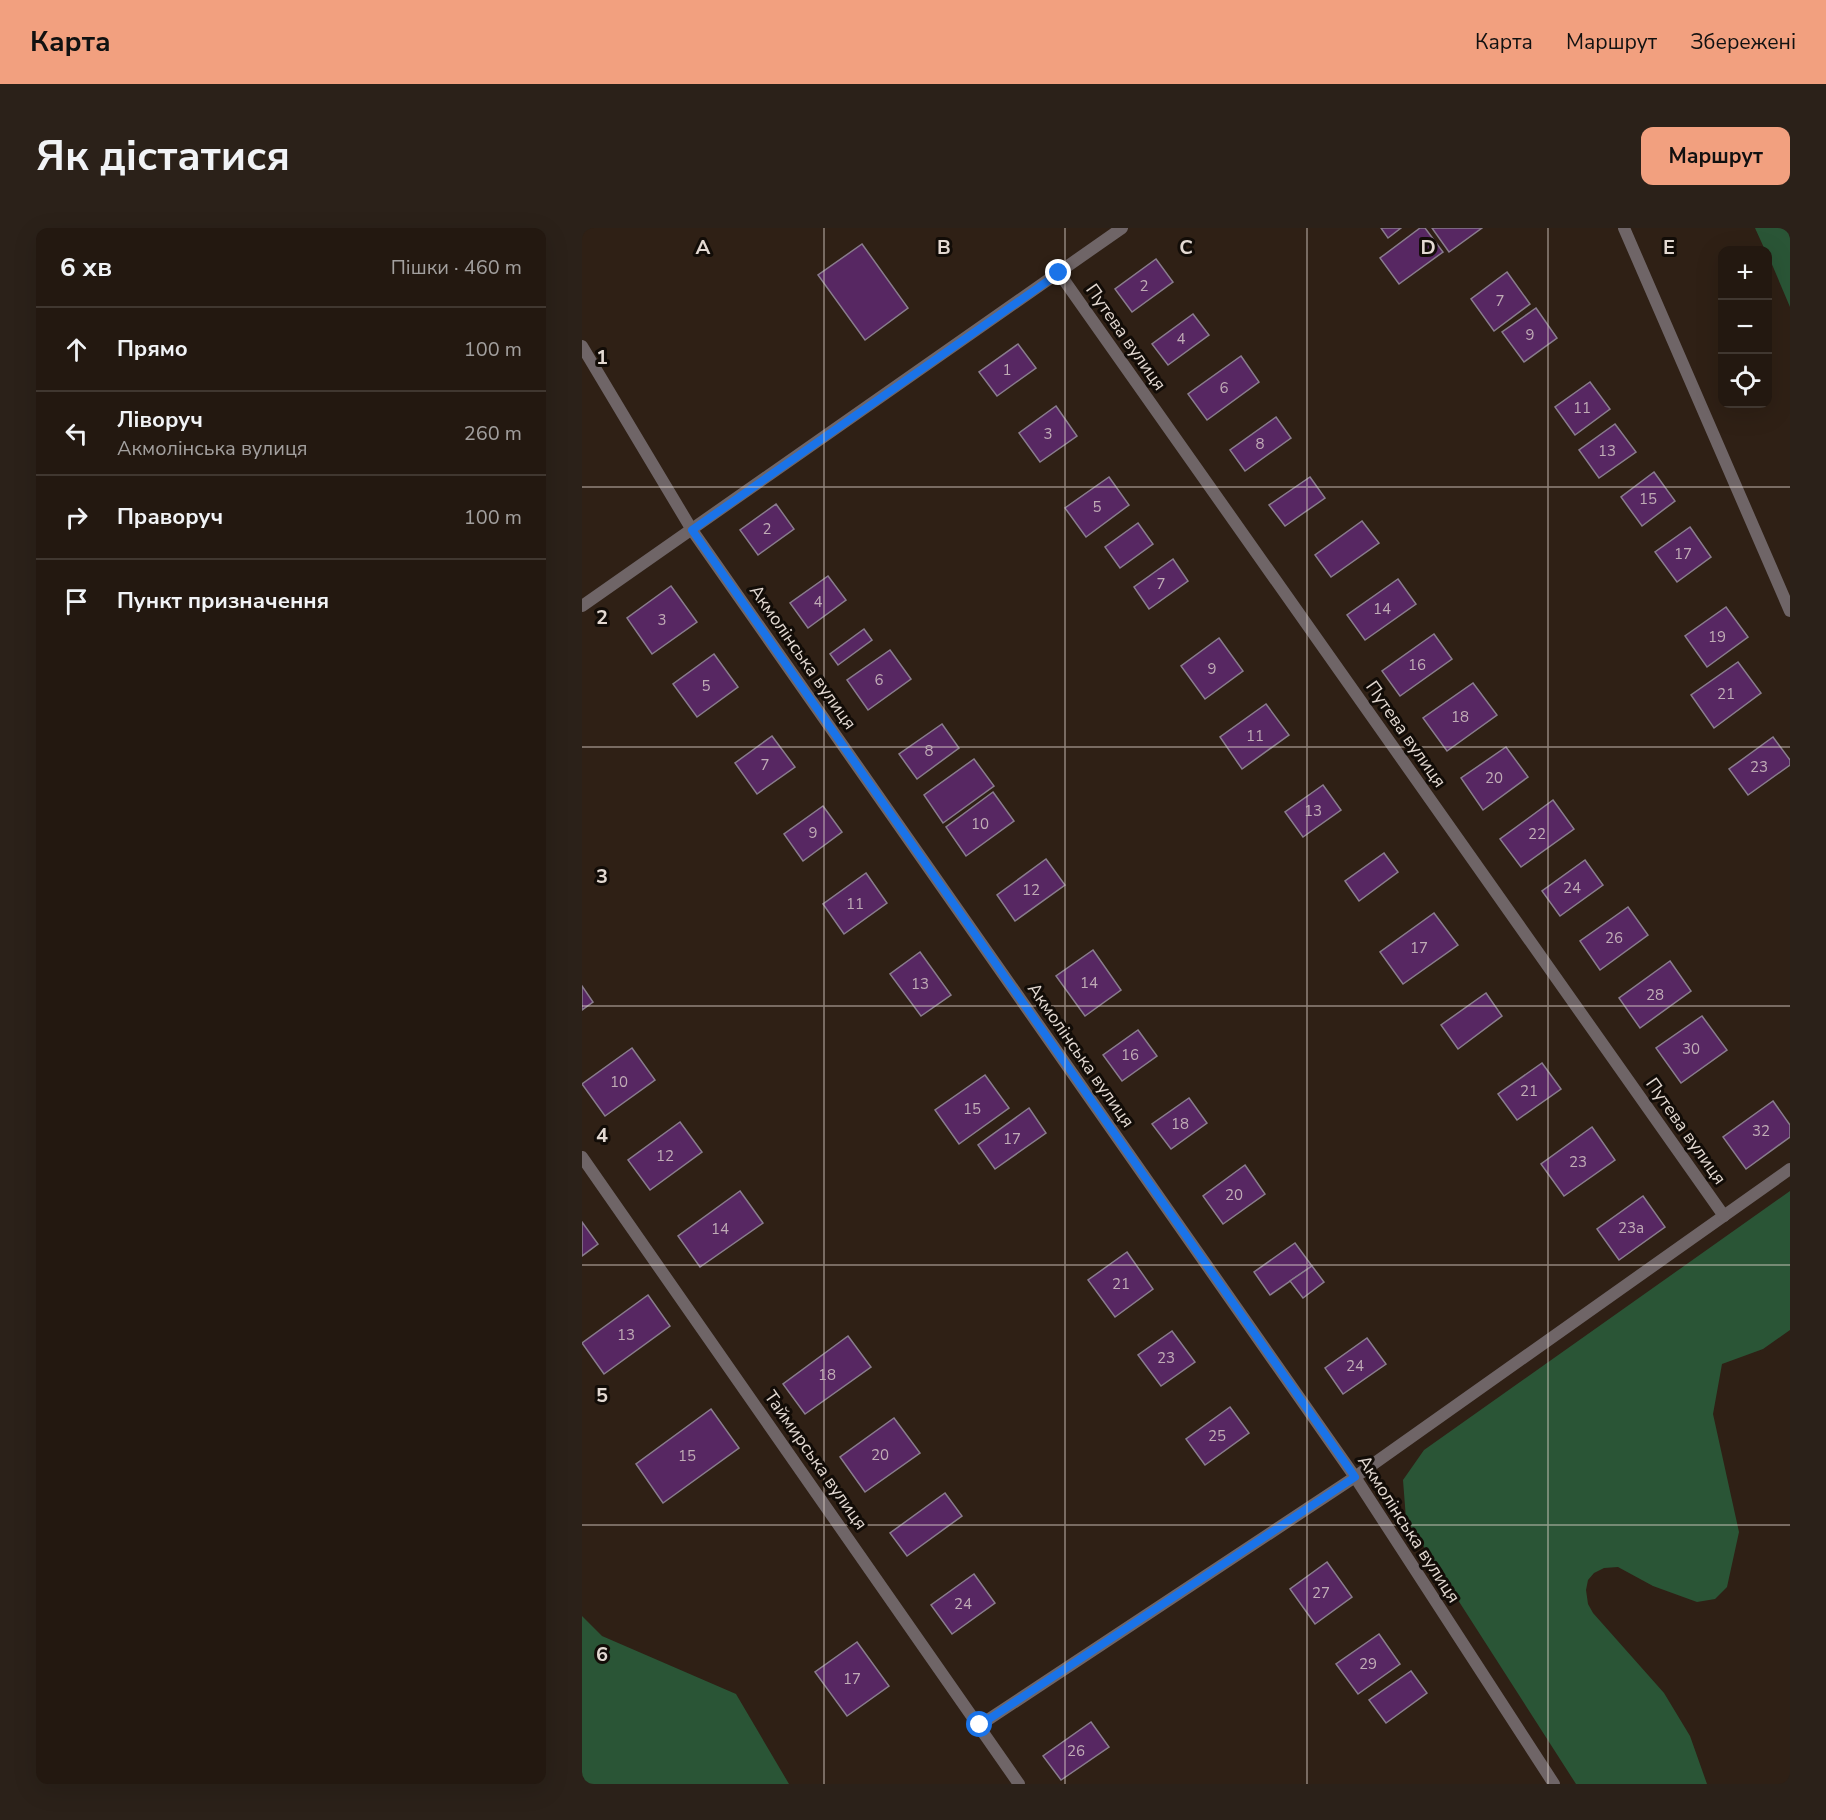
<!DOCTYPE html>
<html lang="uk">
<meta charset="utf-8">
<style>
body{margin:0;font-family:"Nunito Sans",sans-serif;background:#2b2119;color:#f1f3f6}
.controls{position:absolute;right:18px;top:18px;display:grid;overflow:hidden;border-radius:12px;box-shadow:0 6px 24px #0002}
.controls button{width:54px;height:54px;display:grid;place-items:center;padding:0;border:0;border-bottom:2px solid #403730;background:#231810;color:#f1f3f6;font:30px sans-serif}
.stop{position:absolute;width:18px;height:18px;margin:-14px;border:4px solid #1a73e8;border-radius:50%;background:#fff}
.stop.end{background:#1a73e8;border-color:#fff;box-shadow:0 2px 6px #0008}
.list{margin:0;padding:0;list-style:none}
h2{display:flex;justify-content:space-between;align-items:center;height:78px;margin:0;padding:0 24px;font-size:26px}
h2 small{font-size:20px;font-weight:400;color:#a3a09f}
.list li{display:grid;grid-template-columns:39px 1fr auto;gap:18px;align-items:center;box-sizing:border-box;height:84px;padding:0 24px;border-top:2px solid #403730}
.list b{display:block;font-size:22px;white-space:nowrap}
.list p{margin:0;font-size:20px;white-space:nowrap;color:#a3a09f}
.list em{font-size:20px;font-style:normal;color:#a3a09f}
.icon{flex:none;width:33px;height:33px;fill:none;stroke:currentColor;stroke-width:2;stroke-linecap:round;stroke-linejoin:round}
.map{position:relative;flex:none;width:1208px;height:1556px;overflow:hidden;border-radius:12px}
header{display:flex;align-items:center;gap:36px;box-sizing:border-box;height:84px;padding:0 30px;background:#f2a07f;color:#111}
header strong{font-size:28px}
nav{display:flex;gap:33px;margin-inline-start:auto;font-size:21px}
.intro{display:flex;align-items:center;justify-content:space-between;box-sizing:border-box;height:144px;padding:0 36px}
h1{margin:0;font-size:42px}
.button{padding:15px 27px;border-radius:12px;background:#f2a07f;color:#111;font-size:21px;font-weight:700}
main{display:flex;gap:36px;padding:0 36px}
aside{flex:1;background:#231810;border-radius:12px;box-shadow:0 6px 24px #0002}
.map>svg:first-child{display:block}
.green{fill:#2a5536}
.building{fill:#572762;stroke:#897c8d;stroke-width:1.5}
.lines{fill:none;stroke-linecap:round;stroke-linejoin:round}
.lane{stroke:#6f6567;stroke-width:12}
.street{stroke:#6f6567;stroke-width:12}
.route{stroke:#1a73e8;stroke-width:8}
.grid{fill:none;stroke:#e3d9d2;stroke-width:1.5;stroke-opacity:0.55}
.labels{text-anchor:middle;stroke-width:6;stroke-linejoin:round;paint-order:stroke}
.number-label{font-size:15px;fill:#c0acb6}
.street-label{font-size:18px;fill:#e3d9d2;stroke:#120c07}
.grid-label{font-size:20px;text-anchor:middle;font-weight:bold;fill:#e3d9d2;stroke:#120c07;stroke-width:6;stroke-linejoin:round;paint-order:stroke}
</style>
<header>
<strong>Карта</strong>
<nav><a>Карта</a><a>Маршрут</a><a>Збережені</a></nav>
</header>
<div class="intro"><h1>Як дістатися</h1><a class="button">Маршрут</a></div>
<main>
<aside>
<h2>6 хв<small>Пішки · 460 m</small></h2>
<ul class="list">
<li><svg class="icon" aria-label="ahead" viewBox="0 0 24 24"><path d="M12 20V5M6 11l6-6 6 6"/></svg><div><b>Прямо</b></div><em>100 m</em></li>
<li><svg class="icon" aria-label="left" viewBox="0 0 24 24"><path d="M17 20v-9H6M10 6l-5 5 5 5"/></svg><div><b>Ліворуч</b><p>Акмолiнська вулиця</p></div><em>260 m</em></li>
<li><svg class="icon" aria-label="right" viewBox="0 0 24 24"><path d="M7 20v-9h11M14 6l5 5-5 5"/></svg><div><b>Праворуч</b></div><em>100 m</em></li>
<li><svg class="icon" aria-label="arrive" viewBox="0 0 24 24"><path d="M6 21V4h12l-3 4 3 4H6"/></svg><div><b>Пункт призначення</b></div></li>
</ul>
</aside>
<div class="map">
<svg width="1208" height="1556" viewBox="0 0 1208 1556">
<rect width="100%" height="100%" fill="#2f2015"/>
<g class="green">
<path d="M1173,0H1208V79L1186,27V22H1183Z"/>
<path d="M1208,963V1102L1181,1121L1140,1136L1131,1186L1157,1304L1145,1359L1133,1371L1115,1374L1071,1358L1036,1339L1022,1340L1012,1345L1006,1352L1004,1362L1006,1376L1011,1385L1082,1465L1108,1508L1125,1556H994L824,1291L821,1252L842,1222Z"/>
<path d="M0,1388L20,1408L154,1466L207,1556H0Z"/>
</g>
<g class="building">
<path d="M799,0H819L806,10Z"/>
<path d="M838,0H843L861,24L817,56L798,30Z"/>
<path d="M850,0H900L867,24Z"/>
<path d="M280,16L326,80L283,112L236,47Z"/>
<path d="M574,31L591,54L550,84L533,61Z"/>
<path d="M925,44L948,76L912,103L889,71Z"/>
<path d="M954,80L975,110L942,134L920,104Z"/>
<path d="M611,86L627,107L586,137L570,116Z"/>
<path d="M436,116L454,140L415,168L397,144Z"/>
<path d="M659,128L677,154L625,192L606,166Z"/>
<path d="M1008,154L1028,181L993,207L973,179Z"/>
<path d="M474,178L495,208L458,234L437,205Z"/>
<path d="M694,189L709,210L663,243L648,222Z"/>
<path d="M1033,196L1054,224L1017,250L997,222Z"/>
<path d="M1072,244L1093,273L1060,298L1039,269Z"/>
<path d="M527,249L547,277L504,309L483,280Z"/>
<path d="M728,249L743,270L703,298L687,277Z"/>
<path d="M194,276L212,301L176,327L158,302Z"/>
<path d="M780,293L797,315L749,349L733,327Z"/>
<path d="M556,295L571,316L538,340L523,319Z"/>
<path d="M1108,299L1129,329L1095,354L1073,324Z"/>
<path d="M591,331L606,353L567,381L552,359Z"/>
<path d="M246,348L264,372L226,400L208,375Z"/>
<path d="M816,351L834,376L783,412L765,387Z"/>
<path d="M89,358L115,394L70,426L45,390Z"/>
<path d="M1144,379L1166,409L1125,439L1103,408Z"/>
<path d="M282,401L290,412L256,437L248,426Z"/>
<path d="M852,406L870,431L818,468L800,443Z"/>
<path d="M637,410L661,443L623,471L599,438Z"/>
<path d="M308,422L329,451L286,482L265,452Z"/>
<path d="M132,426L156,459L115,489L91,456Z"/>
<path d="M1156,434L1179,465L1132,500L1109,467Z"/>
<path d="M891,455L915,487L865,523L841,490Z"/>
<path d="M684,476L707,507L660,541L638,509Z"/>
<path d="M360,496L377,520L335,551L317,526Z"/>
<path d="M190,508L213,539L175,566L153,535Z"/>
<path d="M1191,509L1208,532V537L1166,567L1147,541Z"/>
<path d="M924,519L946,549L901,582L879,550Z"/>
<path d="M392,531L412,558L361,595L342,567Z"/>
<path d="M741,557L759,582L721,609L703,584Z"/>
<path d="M411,564L432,593L384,628L364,599Z"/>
<path d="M971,572L992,601L939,639L918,611Z"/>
<path d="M241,578L260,604L221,633L202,606Z"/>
<path d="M802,625L816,644L777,673L763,653Z"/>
<path d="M464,631L483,657L433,693L415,667Z"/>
<path d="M1003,632L1021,657L978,688L960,663Z"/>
<path d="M284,645L305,675L262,706L241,676Z"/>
<path d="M1046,679L1066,707L1018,742L998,713Z"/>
<path d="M852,685L876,717L821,756L798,724Z"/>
<path d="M511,722L539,762L503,788L474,748Z"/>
<path d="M338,724L369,767L339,788L308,746Z"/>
<path d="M1088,733L1109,763L1058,800L1037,770Z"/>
<path d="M0,758L11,774L0,782Z"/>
<path d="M904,765L920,788L876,821L859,797Z"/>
<path d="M1120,788L1145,822L1099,855L1074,820Z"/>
<path d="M556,802L575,828L540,853L521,827Z"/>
<path d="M50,820L73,852L23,888L0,856Z"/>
<path d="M960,835L979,861L935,892L916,866Z"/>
<path d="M403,847L427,880L377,916L353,882Z"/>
<path d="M607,870L625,895L589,921L570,896Z"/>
<path d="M1191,873L1208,897V909L1164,941L1141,909Z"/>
<path d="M447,880L464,905L413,941L396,917Z"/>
<path d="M98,894L120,924L68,962L46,932Z"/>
<path d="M1010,899L1033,932L982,968L959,936Z"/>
<path d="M663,937L683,966L641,996L621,968Z"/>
<path d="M158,963L181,995L118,1039L96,1008Z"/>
<path d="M1061,968L1083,999L1037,1032L1015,1001Z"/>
<path d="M0,994L16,1016L0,1028Z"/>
<path d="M713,1015L730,1038L688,1067L672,1044Z"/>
<path d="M545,1024L571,1061L533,1089L506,1052Z"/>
<path d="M730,1038L742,1054L721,1070L708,1053Z"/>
<path d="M66,1067L88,1098L22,1146L0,1115Z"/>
<path d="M590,1103L613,1134L579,1158L556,1127Z"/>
<path d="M266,1108L289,1139L223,1186L201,1156Z"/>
<path d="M785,1110L804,1136L761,1166L743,1140Z"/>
<path d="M648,1179L667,1205L623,1237L604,1211Z"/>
<path d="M129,1181L157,1220L81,1275L54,1236Z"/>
<path d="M312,1190L338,1225L283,1264L258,1229Z"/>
<path d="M363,1265L380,1288L325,1328L308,1305Z"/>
<path d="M745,1334L770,1369L733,1396L708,1361Z"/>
<path d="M392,1346L413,1375L370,1406L349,1377Z"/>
<path d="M797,1406L818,1436L776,1466L754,1436Z"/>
<path d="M275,1414L307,1458L265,1488L233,1444Z"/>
<path d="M829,1443L845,1465L804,1495L787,1472Z"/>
<path d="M509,1494L527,1519L479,1552L461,1528Z"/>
</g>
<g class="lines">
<g class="lane">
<path d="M0,378L540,0"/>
<path d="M398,1497L773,1249L1208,941"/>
</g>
<g class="street">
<path d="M1042,0L1208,383"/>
<path d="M477,45L1142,988"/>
<path d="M0,118L110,302L773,1249L972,1556"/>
<path d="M0,929L437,1556"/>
</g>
</g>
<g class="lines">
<path class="route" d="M398,1497L773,1249L110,302L477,45"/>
</g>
<path class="grid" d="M242,0V1556M483,0V1556M725,0V1556M966,0V1556M0,259H1208M0,519H1208M0,778H1208M0,1037H1208M0,1297H1208"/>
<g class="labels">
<g class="number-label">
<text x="562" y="63">2</text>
<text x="918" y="78">7</text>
<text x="948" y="112">9</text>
<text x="599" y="116">4</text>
<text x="425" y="147">1</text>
<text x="642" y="165">6</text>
<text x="1000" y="185">11</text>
<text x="466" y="211">3</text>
<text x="678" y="221">8</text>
<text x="1025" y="228">13</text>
<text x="1066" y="276">15</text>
<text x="515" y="284">5</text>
<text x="185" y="306">2</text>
<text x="1101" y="331">17</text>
<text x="579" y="361">7</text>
<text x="236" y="379">4</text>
<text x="800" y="386">14</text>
<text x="80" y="397">3</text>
<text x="1135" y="414">19</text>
<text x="835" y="442">16</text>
<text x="630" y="446">9</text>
<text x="297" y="457">6</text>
<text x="124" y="463">5</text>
<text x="1144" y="471">21</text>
<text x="878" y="494">18</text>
<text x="673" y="513">11</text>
<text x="347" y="528">8</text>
<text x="183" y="542">7</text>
<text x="1177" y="544">23</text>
<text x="912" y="555">20</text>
<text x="731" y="588">13</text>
<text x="398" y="601">10</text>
<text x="231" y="610">9</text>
<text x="955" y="611">22</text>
<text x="990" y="665">24</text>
<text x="449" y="667">12</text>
<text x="273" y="681">11</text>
<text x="1032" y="715">26</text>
<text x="837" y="725">17</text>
<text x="507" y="760">14</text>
<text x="338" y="761">13</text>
<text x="1073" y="772">28</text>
<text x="1109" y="826">30</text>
<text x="548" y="832">16</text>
<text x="37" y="859">10</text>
<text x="947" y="868">21</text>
<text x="390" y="886">15</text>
<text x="598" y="901">18</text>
<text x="1179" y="908">32</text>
<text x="430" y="916">17</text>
<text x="83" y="933">12</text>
<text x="996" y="939">23</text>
<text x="652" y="972">20</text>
<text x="1049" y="1005">23а</text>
<text x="138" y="1006">14</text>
<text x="539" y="1061">21</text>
<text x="44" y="1112">13</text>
<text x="584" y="1135">23</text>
<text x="773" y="1143">24</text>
<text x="245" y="1152">18</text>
<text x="635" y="1213">25</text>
<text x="298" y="1232">20</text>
<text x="105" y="1233">15</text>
<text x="739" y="1370">27</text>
<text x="381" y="1381">24</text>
<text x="786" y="1441">29</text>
<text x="270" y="1456">17</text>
<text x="494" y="1528">26</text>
</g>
<g class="street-label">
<text transform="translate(544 109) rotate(55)" y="6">Путева вулиця</text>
<text transform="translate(221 429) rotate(55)" y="6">Акмолiнська вулиця</text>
<text transform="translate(824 506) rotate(55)" y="6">Путева вулиця</text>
<text transform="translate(499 827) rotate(55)" y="6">Акмолiнська вулиця</text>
<text transform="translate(1104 903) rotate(55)" y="6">Путева вулиця</text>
<text transform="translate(234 1232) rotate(55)" y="6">Таймирська вулиця</text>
<text transform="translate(827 1301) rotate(57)" y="6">Акмолiнська вулиця</text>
</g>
</g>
<g class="grid-label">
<text x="121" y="26">A</text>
<text x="362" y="26">B</text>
<text x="604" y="26">C</text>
<text x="846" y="26">D</text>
<text x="1087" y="26">E</text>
<text x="20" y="136">1</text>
<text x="20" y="396">2</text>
<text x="20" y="655">3</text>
<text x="20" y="914">4</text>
<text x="20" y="1174">5</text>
<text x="20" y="1433">6</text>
</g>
</svg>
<div class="controls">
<button>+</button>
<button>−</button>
<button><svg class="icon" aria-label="locate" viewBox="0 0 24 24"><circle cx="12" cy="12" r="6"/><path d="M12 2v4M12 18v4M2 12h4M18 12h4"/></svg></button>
</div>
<div class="stop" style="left:398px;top:1497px"></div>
<div class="stop end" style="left:477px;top:45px"></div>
</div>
</main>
